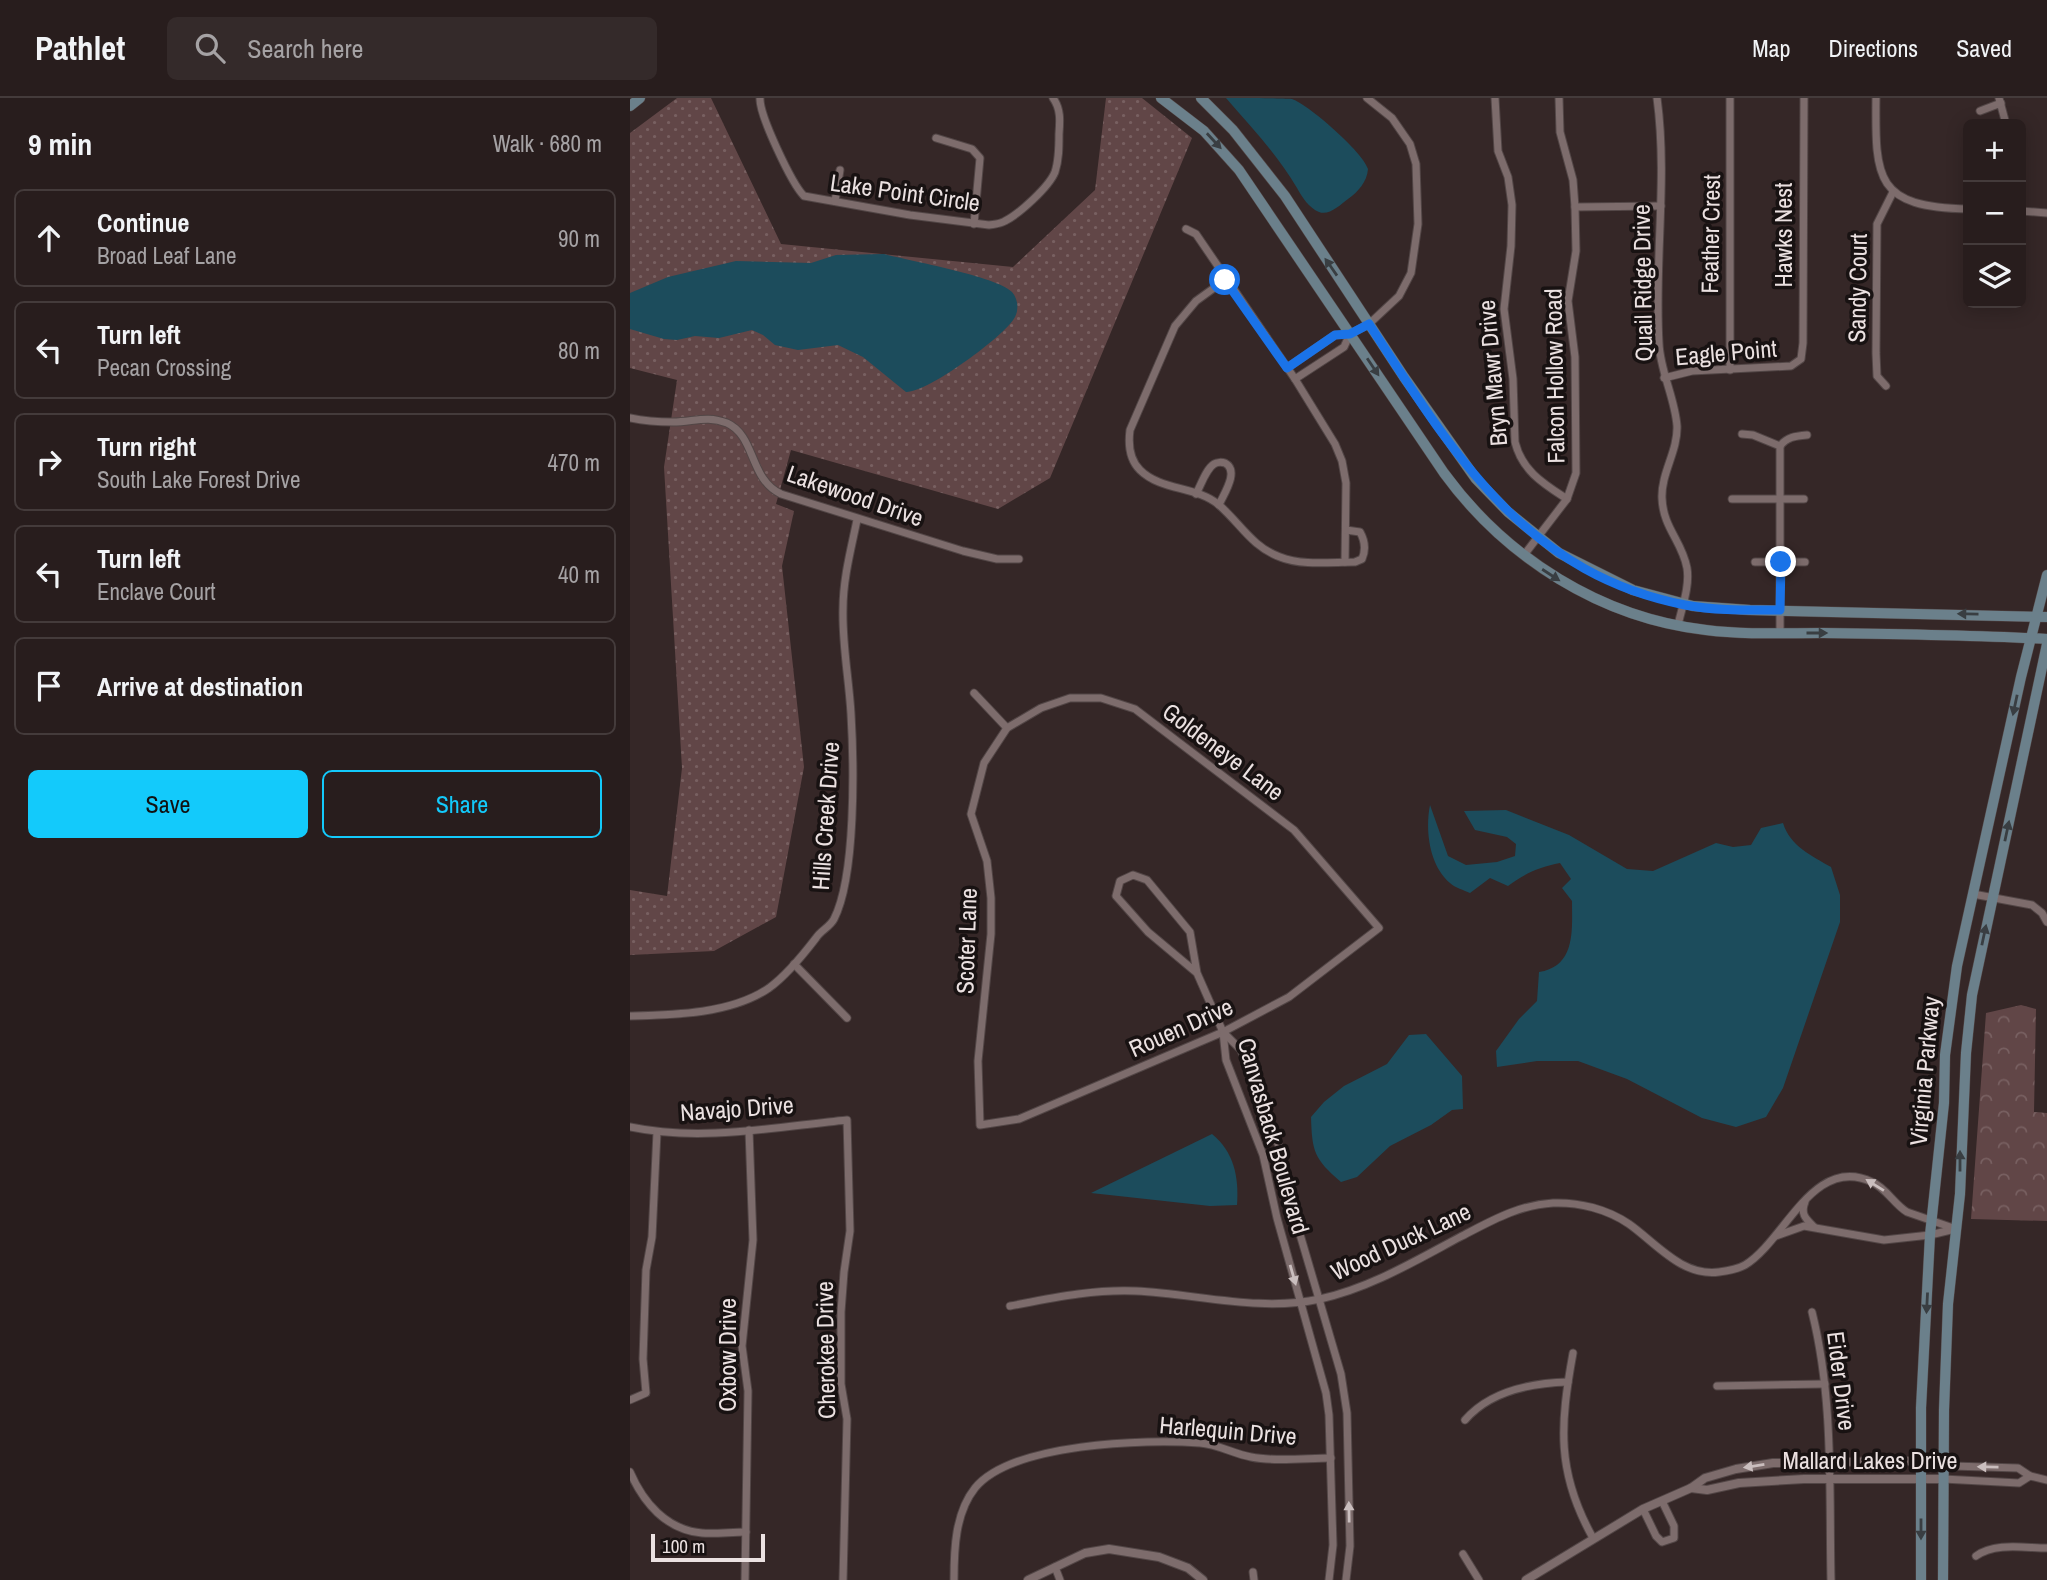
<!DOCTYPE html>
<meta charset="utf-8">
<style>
body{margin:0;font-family:"Archivo Narrow",sans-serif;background:#342a2a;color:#f1f3f6}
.controls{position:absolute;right:21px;top:21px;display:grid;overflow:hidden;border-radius:10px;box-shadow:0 4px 18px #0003}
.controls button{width:63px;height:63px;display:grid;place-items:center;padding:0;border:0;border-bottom:2px solid #443b3b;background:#281d1d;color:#f1f3f6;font:35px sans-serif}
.scale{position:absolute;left:21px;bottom:18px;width:114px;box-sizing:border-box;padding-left:7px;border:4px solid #ebe1e1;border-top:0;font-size:19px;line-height:24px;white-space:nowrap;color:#ebe1e1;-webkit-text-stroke:5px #181212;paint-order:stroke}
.stop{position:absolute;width:21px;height:21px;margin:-16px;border:5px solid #1a73e8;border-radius:50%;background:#fff}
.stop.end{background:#1a73e8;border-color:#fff;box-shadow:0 2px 7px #0008}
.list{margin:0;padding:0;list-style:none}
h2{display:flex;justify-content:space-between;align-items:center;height:91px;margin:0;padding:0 28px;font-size:30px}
h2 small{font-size:23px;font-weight:400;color:#a5a2a4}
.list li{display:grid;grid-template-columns:46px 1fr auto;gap:21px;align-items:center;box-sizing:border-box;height:98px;margin:0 14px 14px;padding:0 14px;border:2px solid #443b3b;border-radius:10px}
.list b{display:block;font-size:26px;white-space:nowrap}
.list p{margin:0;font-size:23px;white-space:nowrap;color:#a5a2a4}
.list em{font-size:23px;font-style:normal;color:#a5a2a4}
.actions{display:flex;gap:14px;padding:21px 28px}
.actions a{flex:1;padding:16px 0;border:2px solid #13cafb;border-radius:10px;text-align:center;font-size:24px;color:#13cafb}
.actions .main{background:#13cafb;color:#111}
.icon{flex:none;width:38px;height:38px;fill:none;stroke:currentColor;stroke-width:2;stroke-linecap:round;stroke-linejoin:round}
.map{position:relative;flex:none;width:1417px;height:1482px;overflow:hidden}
header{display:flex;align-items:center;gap:42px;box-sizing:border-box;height:98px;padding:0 35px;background:#281d1d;border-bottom:2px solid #443b3b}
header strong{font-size:33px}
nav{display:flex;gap:38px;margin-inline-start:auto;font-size:24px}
.search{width:490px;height:63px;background:#342a2a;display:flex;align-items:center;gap:18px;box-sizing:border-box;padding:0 24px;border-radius:10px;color:#a5a2a4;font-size:26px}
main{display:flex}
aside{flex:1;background:#281d1d}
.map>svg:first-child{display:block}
.grass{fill:url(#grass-dots)}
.forest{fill:url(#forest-crowns)}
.water{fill:#1c4c5c}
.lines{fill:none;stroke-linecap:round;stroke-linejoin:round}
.minor-casing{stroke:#524646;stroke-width:9}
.tertiary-casing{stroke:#524646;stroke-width:10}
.secondary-casing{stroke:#524646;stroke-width:11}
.minor{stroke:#7d6c6c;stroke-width:7}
.tertiary{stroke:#7d6c6c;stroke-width:8}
.secondary{stroke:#6b808b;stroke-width:10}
.oneway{fill:#393e42}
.oneway2{fill:#cabebe}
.route{stroke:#1a73e8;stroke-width:9}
.labels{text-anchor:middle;stroke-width:7;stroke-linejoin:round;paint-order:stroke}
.street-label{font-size:24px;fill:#ebe1e1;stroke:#181212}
</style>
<header>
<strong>Pathlet</strong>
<div class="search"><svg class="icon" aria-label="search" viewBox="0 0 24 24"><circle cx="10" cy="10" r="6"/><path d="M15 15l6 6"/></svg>Search here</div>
<nav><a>Map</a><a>Directions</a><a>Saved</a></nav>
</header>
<main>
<aside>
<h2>9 min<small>Walk · 680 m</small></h2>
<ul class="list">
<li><svg class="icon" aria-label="ahead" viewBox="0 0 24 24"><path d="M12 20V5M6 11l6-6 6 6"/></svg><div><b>Continue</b><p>Broad Leaf Lane</p></div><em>90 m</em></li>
<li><svg class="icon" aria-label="left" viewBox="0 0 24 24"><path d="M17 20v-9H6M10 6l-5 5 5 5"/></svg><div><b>Turn left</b><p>Pecan Crossing</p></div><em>80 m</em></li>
<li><svg class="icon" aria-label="right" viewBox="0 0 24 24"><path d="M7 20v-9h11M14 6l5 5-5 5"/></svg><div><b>Turn right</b><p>South Lake Forest Drive</p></div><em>470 m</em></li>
<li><svg class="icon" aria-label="left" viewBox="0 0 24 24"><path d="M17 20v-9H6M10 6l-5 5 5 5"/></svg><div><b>Turn left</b><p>Enclave Court</p></div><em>40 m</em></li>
<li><svg class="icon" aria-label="arrive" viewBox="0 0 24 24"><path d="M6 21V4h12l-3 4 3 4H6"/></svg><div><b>Arrive at destination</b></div></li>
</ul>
<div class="actions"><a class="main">Save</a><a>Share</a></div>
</aside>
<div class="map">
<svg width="1417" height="1482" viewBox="0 0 1417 1482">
<defs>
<pattern id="grass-dots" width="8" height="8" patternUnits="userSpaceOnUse" patternTransform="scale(1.75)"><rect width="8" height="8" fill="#614647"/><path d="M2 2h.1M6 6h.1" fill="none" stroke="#786061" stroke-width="1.8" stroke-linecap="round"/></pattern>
<pattern id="forest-crowns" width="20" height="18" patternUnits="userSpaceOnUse" patternTransform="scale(1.75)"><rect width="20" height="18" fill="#614647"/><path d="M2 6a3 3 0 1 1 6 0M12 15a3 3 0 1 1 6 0" fill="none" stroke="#786061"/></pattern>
</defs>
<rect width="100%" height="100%" fill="#352727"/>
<path class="grass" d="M47,0H81L151,146L383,169L465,92L476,0H512L562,40L420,380L368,411L161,352L146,406L164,413L152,468L174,669L146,819L84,853L0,857V792L37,798L52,670L34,369L47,282L0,270V35Z"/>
<path class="forest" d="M1391,907L1406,911L1404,1014L1417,1015V1123L1341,1121L1356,915Z"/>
<g class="water">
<path d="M596,0C610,0 651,0 662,1C679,7 733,54 738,71C737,84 728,94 718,101C710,107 699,118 689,114C679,110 672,99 667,90C647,56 622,30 596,0Z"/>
<path d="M254,156C280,163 366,178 382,194C388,201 389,211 385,219C375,238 297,295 276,294L233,259L208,247L168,252L145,247L133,237L122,232L89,240L65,238L47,242L34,241L0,231V195L38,179L106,163L181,165L206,157Z"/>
<path d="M800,707L818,758L836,767L867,764L885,758L886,746L877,739L845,732L834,713L876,712L939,737L997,771L1023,773L1086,745L1103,749L1121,747L1131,730L1153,725C1160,748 1182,758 1201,769L1210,797V824L1153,990L1136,1019L1106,1029L1072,1020L997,981L948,963H907L867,969L866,953L889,921L907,903L909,874C946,868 942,832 942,803L932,790L941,781L930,765C910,769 895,775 878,788L860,780L840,795C834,792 825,790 820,785C799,767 795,732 800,707Z"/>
<path d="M796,936L832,978L833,1011L822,1012L801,1027L760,1048L727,1079L711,1084C684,1061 682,1053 681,1019L694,1004L714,988L757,966L779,937Z"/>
<path d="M582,1036C604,1054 609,1079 607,1107L580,1108L461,1095Z"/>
</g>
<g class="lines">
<defs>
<g id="minor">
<path d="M130,0C129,17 162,86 174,98L280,117L359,127C365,126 370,126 375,123C389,116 419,89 425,74C429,62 429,49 429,36C430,23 431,11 423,0"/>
<path d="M865,0L868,53L878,79L882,107L881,148L874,211L883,281L885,344C892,373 914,386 937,401"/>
<path d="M1027,0C1038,81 1024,163 1029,245C1030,273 1045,300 1047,328C1048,353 1031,375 1032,400C1033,430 1052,443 1057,470C1060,488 1052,509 1048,527"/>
<path d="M1100,0V272"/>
<path d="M1246,0C1245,82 1246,109 1338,111"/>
<path d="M1369,0L1376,26"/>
<path d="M1350,13L1371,5"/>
<path d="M306,40L342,51L350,60L344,126"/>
<path d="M205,103L210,72"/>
<path d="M945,109L1031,108"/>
<path d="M1391,113L1417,115"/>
<path d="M556,131L566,136L665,281L705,346L712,363L716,385L715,464"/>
<path d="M595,182L566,203L545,228L500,332C498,347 499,361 510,372C531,393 567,388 589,407C610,425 622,449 650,459C672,468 701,464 725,464L732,461C736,452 735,443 730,434L716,432"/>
<path d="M657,270L705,237L720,236L739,226L769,198L781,175L788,126L786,66L780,46L762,20L737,0"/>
<path d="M1034,280L1062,273L1161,268L1171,261L1173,245L1174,0"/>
<path d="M665,281L714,249L720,236"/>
<path d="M1256,288L1247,278L1246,255L1247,126L1263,94"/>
<path d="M0,320C14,323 29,324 43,324C63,324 77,317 97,325C126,338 119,381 151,396L333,453L367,461H389"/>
<path d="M1112,336L1123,337L1150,348V535"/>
<path d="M1150,348C1157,339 1165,338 1177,337"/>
<path d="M566,396C571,387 576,371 584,366C587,364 592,364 595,365C610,373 593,397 589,407"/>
<path d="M1102,401H1174"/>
<path d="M894,457L937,401L946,375L945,259L938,203L946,153L945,109L943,82L930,34L929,0"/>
<path d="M1125,464H1175"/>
<path d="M344,595L377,630"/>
<path d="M440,600H471L505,611L664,732L749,830L659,899L593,934L389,1021L350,1027L348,963L361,836V800L357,763L341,716L354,665L377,630L411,610Z"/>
<path d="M1343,796L1402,807L1412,815L1417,824"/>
<path d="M164,866L217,920"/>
<path d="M567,875L560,834L517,782L503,777L490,783L486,798L518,834L567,875L593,934L596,962L633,1057L647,1120L696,1295L699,1317L703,1447L699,1482"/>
<path d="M0,918C44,917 101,916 139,890C157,877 173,857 186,840C191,832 200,829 204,821C226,778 224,666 221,616C219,581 212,546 213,511C213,481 221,451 227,422"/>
<path d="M594,935L611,952L650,1051L664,1116L711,1276L717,1315L718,1360L720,1448L716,1482"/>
<path d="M0,1029C71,1044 145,1029 217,1022L220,1133L214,1174L211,1214V1286L217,1321L213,1482"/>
<path d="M1175,1104C1170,1116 1176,1121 1184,1129"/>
<path d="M1146,1138L1174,1128L1254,1142L1300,1137L1325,1131"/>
<path d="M380,1208C422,1200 464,1191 506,1193C567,1196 630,1214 690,1201C740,1190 785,1163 830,1139C861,1123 888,1107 923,1105C949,1104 977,1111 999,1126C1026,1145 1052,1179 1089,1174C1097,1173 1108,1171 1115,1167C1155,1143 1183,1056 1242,1084C1256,1090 1264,1106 1277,1114L1326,1131"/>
<path d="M1182,1214C1204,1302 1199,1392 1201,1482"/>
<path d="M943,1255C930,1327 926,1374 963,1440"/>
<path d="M1087,1288L1195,1286"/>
<path d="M0,1302L16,1295L13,1261L16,1172L22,1139L27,1034"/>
<path d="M835,1322C860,1293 901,1285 938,1284"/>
<path d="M1313,1365L1322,1368L1388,1370L1400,1378L1417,1382"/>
<path d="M0,1374C13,1404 36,1432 72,1435C86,1436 101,1434 116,1434"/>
<path d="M1313,1381L1389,1385L1400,1378"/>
<path d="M1013,1411L1026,1438L1032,1444L1044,1440V1428L1032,1403"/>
<path d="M833,1456L849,1482"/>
<path d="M1346,1458C1365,1444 1395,1450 1417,1450"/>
<path d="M425,1469L430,1482"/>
<path d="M623,1474L624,1482"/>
<path d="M115,1482L118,1293L112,1248L123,1142L119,1032"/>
<path d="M324,1482C324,1452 325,1415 345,1390C382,1345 515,1341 570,1345C587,1346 604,1356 621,1359C645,1364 677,1360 701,1360"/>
</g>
<g id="tertiary">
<path d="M1061,1390L1077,1392L1109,1385L1174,1381H1313"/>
<path d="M398,1482L455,1455L479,1451L529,1459L558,1470L573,1482"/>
<path d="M896,1482L1013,1411L1061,1390L1075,1380L1106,1371L1143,1365L1276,1363L1313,1365"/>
</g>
<g id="secondary">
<path d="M531,0L574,33L609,72L814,375C876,460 971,520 1076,532C1115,537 1154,535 1193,535C1268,536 1343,537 1417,541"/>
<path d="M571,0L603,32L655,98L774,279L846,381L878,414L929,455L1003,492L1063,508L1120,512L1417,519"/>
<path d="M0,8L10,0"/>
<path d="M1291,1482V1310L1300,1137L1314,1005L1315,957L1327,868L1391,579L1417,477"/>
<path d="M1313,1482L1314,1312L1318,1206L1330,1096L1336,955L1342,897L1417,546"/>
</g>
</defs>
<use href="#minor" class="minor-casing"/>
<use href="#tertiary" class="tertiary-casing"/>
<use href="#secondary" class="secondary-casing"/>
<use href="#minor" class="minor"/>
<use href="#tertiary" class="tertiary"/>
<use href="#secondary" class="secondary"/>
</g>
<defs><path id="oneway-solid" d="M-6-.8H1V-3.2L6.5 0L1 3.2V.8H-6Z" transform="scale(1.75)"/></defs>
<g class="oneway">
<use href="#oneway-solid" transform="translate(584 43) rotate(47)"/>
<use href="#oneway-solid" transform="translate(701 169) rotate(-125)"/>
<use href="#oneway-solid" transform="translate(743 269) rotate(56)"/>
<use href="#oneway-solid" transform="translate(921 477) rotate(33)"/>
<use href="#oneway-solid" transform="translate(1338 516) rotate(-179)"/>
<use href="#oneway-solid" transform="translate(1187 535)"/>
<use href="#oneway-solid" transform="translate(1385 607) rotate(102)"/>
<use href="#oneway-solid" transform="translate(1377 733) rotate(-78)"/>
<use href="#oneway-solid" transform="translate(1354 837) rotate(-78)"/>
<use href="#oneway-solid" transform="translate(1330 1063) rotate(-90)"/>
<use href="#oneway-solid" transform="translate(1297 1205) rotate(93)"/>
<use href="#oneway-solid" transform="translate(1291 1431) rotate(90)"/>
</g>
<g class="oneway2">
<use href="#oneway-solid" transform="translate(1245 1087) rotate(-148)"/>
<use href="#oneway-solid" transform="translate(663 1177) rotate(74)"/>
<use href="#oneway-solid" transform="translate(1124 1368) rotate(171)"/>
<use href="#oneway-solid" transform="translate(1358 1369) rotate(-179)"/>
<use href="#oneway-solid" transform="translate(719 1414) rotate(-91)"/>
</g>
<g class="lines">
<path class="route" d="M595,182L657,270L705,237L720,236L739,226C822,353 893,475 1055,507C1086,513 1119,512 1150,512L1151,464"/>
</g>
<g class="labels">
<g class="street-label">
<text transform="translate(275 95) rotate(8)" y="8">Lake Point Circle</text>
<text transform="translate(1081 136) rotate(-89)" y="8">Feather Crest</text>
<text transform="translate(1154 137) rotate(-90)" y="8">Hawks Nest</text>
<text transform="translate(1013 185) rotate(-91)" y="8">Quail Ridge Drive</text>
<text transform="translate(1228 190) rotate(-89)" y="8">Sandy Court</text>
<text transform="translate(1096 255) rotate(-5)" y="8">Eagle Point</text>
<text transform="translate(863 275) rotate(-95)" y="8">Bryn Mawr Drive</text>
<text transform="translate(925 278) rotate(-91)" y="8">Falcon Hollow Road</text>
<text transform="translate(225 398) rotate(19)" y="8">Lakewood Drive</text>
<text transform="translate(593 654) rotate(37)" y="8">Goldeneye Lane</text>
<text transform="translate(196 718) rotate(-86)" y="8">Hills Creek Drive</text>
<text transform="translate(337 843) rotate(-88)" y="8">Scoter Lane</text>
<text transform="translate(551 930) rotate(-24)" y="8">Rouen Drive</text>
<text transform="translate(1295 973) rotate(-85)" y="8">Virginia Parkway</text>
<text transform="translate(107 1011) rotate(-4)" y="8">Navajo Drive</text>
<text transform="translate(643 1038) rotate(74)" y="8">Canvasback Boulevard</text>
<text transform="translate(771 1144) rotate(-25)" y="8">Wood Duck Lane</text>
<text transform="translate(196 1252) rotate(-91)" y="8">Cherokee Drive</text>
<text transform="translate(98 1257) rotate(-90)" y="8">Oxbow Drive</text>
<text transform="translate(1211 1283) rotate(83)" y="8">Eider Drive</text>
<text transform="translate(598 1333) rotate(5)" y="8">Harlequin Drive</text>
<text x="1240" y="1371">Mallard Lakes Drive</text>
</g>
</g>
</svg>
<div class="controls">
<button>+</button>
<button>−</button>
<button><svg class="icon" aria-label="layers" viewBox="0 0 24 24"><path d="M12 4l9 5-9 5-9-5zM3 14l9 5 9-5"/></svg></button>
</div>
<div class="scale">100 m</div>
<div class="stop" style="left:595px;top:182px"></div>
<div class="stop end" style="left:1151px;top:464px"></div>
</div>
</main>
